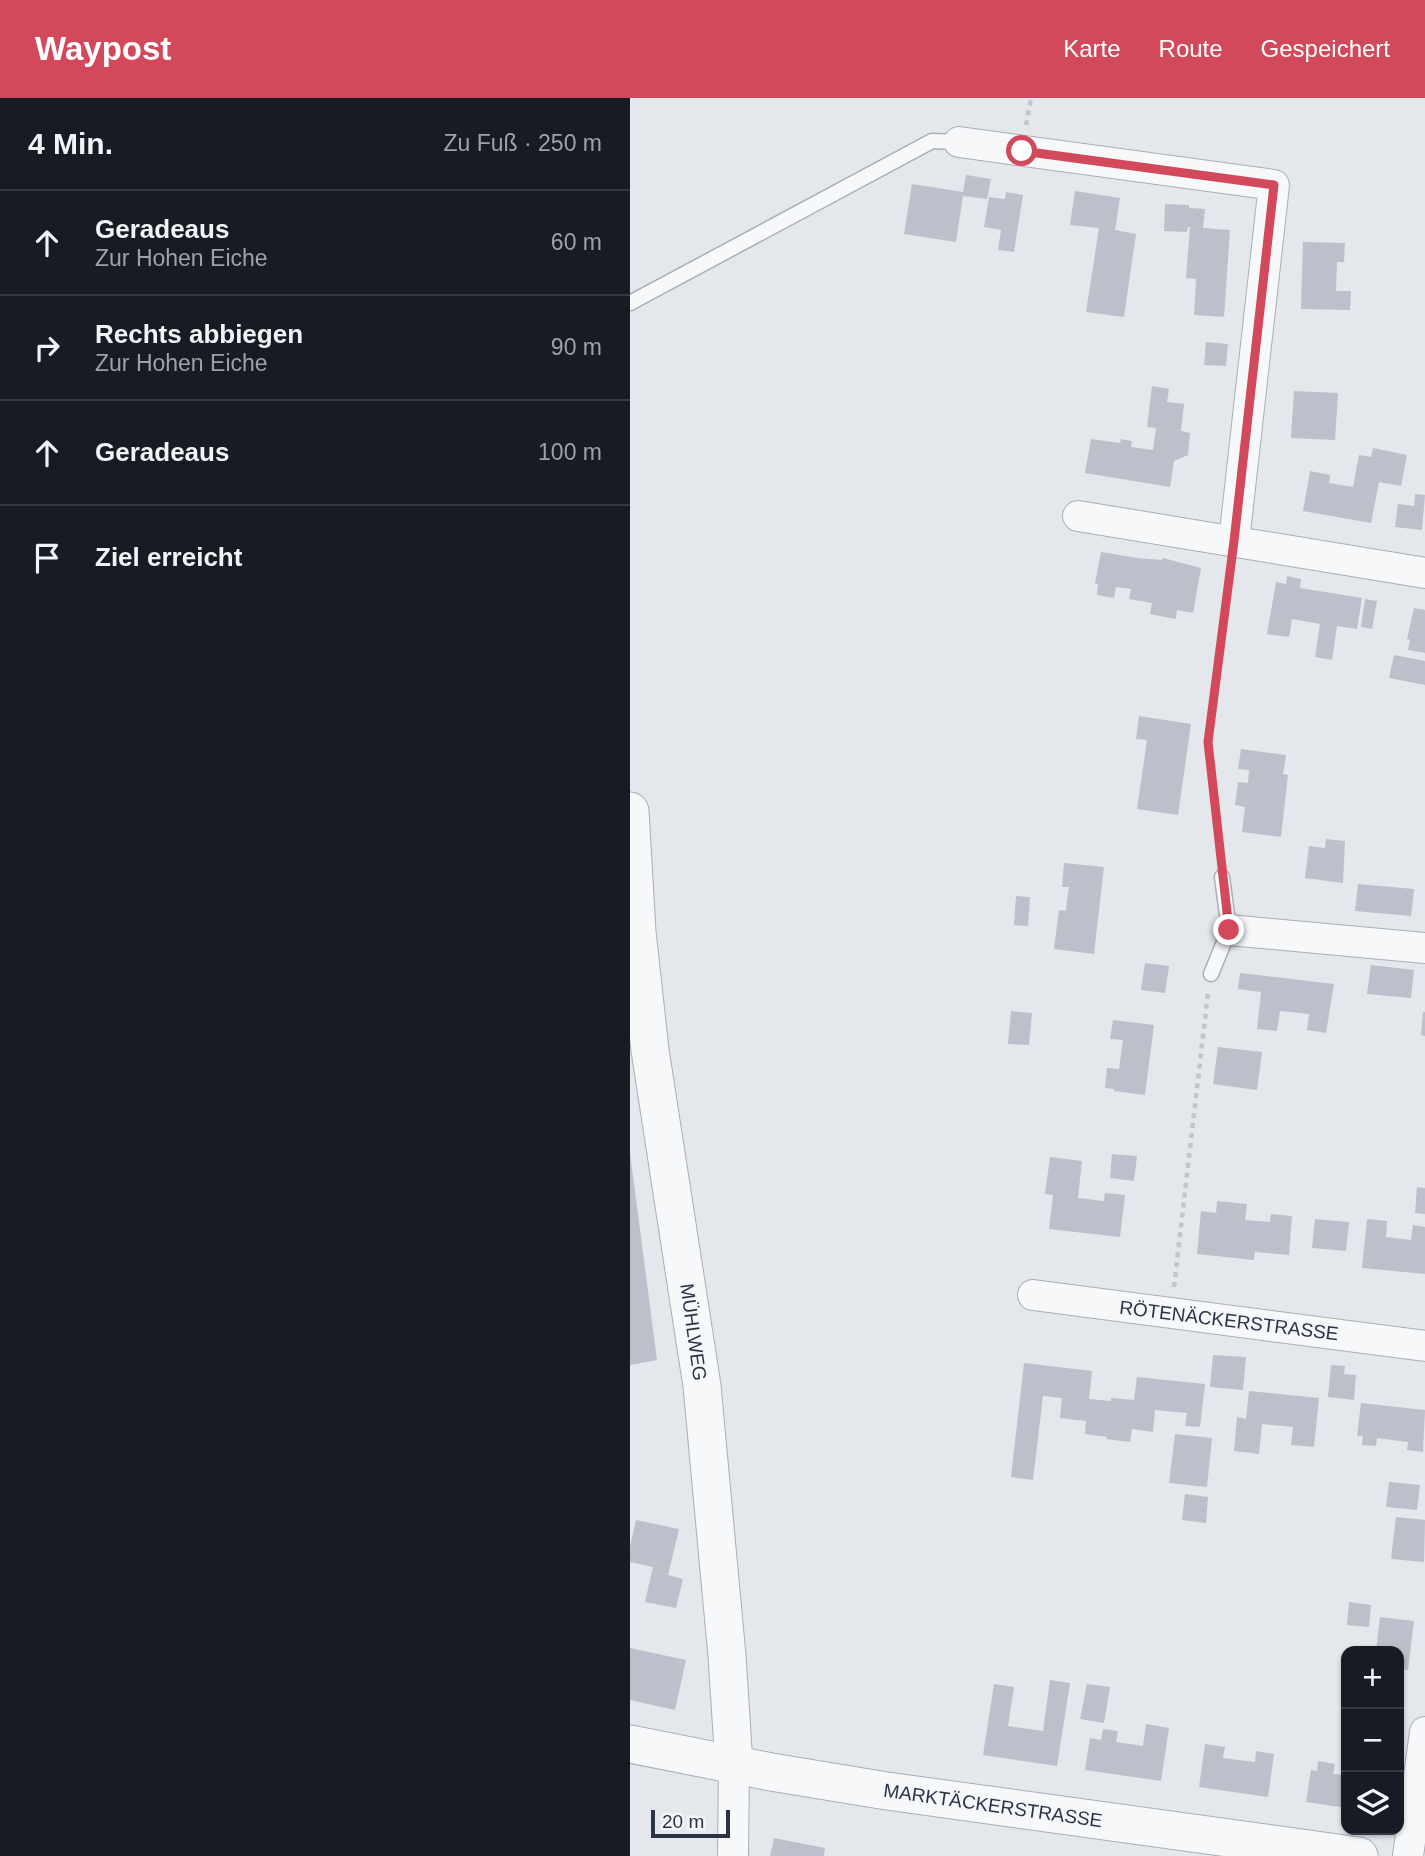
<!DOCTYPE html>
<html lang="de">
<meta charset="utf-8">
<style>
body{margin:0;font-family:Helvetica,sans-serif;background:#242831;color:#f1f3f6}
.controls{position:absolute;right:21px;bottom:21px;display:grid;overflow:hidden;border-radius:14px;box-shadow:0 2px 5px #0004}
.controls button{width:63px;height:63px;display:grid;place-items:center;padding:0;border:0;border-bottom:2px solid #363941;background:#171b24;color:#f1f3f6;font:35px sans-serif}
.scale{position:absolute;left:21px;bottom:18px;width:79px;box-sizing:border-box;padding-left:7px;border:4px solid #2b3445;border-top:0;font-size:19px;line-height:24px;white-space:nowrap;color:#2b3445;-webkit-text-stroke:5px #f4f6f9;paint-order:stroke}
.stop{position:absolute;width:21px;height:21px;margin:-16px;border:5px solid #d1495b;border-radius:50%;background:#fff}
.stop.end{background:#d1495b;border-color:#fff;box-shadow:0 2px 7px #0008}
.list{margin:0;padding:0;list-style:none}
h2{display:flex;justify-content:space-between;align-items:center;height:91px;margin:0;padding:0 28px;font-size:30px}
h2 small{font-size:23px;font-weight:400;color:#9ea1a6}
.list li{display:grid;grid-template-columns:46px 1fr auto;gap:21px;align-items:center;box-sizing:border-box;height:105px;padding:0 28px;border-top:2px solid #363941}
.list b{display:block;font-size:26px;white-space:nowrap}
.list p{margin:0;font-size:23px;white-space:nowrap;color:#9ea1a6}
.list em{font-size:23px;font-style:normal;color:#9ea1a6}
.icon{flex:none;width:38px;height:38px;fill:none;stroke:currentColor;stroke-width:2;stroke-linecap:round;stroke-linejoin:round}
.map{position:relative;flex:none;width:795px;height:1758px;overflow:hidden}
header{display:flex;align-items:center;gap:42px;box-sizing:border-box;height:98px;padding:0 35px;background:#d1495b;color:#fff}
header strong{font-size:33px}
nav{display:flex;gap:38px;margin-inline-start:auto;font-size:24px}
main{display:flex}
aside{flex:1;background:#171b24}
.map>svg:first-child{display:block}
.building{fill:#bbc0ca}
.lines{fill:none;stroke-linecap:round;stroke-linejoin:round}
.service-casing{stroke:#a9aeb7;stroke-width:17}
.minor-casing{stroke:#a9aeb7;stroke-width:32}
.tertiary-casing{stroke:#a9aeb7;stroke-width:39}
.path{stroke:#c2c5cb;stroke-width:4.5;stroke-dasharray:5 5;stroke-linecap:butt}
.service{stroke:#f7f8fa;stroke-width:14}
.minor{stroke:#f7f8fa;stroke-width:30}
.tertiary{stroke:#f7f8fa;stroke-width:37}
.route{stroke:#d1495b;stroke-width:9}
.labels{text-anchor:middle;stroke-width:5;stroke-linejoin:round;paint-order:stroke}
.street-label{font-size:19px;fill:#2b3445;stroke:#f4f6f9}
</style>
<header>
<strong>Waypost</strong>
<nav><a>Karte</a><a>Route</a><a>Gespeichert</a></nav>
</header>
<main>
<aside>
<h2>4 Min.<small>Zu Fuß · 250 m</small></h2>
<ul class="list">
<li><svg class="icon" aria-label="ahead" viewBox="0 0 24 24"><path d="M12 20V5M6 11l6-6 6 6"/></svg><div><b>Geradeaus</b><p>Zur Hohen Eiche</p></div><em>60 m</em></li>
<li><svg class="icon" aria-label="right" viewBox="0 0 24 24"><path d="M7 20v-9h11M14 6l5 5-5 5"/></svg><div><b>Rechts abbiegen</b><p>Zur Hohen Eiche</p></div><em>90 m</em></li>
<li><svg class="icon" aria-label="ahead" viewBox="0 0 24 24"><path d="M12 20V5M6 11l6-6 6 6"/></svg><div><b>Geradeaus</b></div><em>100 m</em></li>
<li><svg class="icon" aria-label="arrive" viewBox="0 0 24 24"><path d="M6 21V4h12l-3 4 3 4H6"/></svg><div><b>Ziel erreicht</b></div></li>
</ul>
</aside>
<div class="map">
<svg width="795" height="1758" viewBox="0 0 795 1758">
<rect width="100%" height="100%" fill="#e4e7ec"/>
<g class="building">
<path d="M336,77L361,81L357,101L333,98L326,144L274,136L282,86L333,94Z"/>
<path d="M445,93L490,100L485,132L506,136L494,219L456,214L469,130L440,127Z"/>
<path d="M376,94L393,97L384,154L368,152L371,132L354,129L359,99L375,101Z"/>
<path d="M535,106L559,107V110L575,111L573,130L600,132L594,219L564,217L566,181L556,180L560,129H558L557,134L534,133Z"/>
<path d="M673,144L715,145L714,164H707L706,193H721L720,212L671,211Z"/>
<path d="M576,244L598,246L596,268L574,267Z"/>
<path d="M522,288L539,291L537,304L554,306L551,333L560,335L558,357L544,363L540,389L455,375L461,341L490,345L491,341L502,343L501,349L523,352L526,330L517,329Z"/>
<path d="M664,293L708,295L705,342L661,340Z"/>
<path d="M743,350L777,357L771,388L749,384L741,425L673,413L680,373L700,377L699,385L723,389L729,357L741,359Z"/>
<path d="M785,396L795,397L792,432L765,429L768,406L784,408Z"/>
<path d="M471,454L507,460L532,462L533,460L571,470L563,515L547,512L546,521L520,516L522,505L499,501L501,491L486,489L484,500L467,497L468,486H465Z"/>
<path d="M657,478L671,481L670,490L732,500L727,531L707,528L702,562L685,559L690,526L662,521L659,539L637,536L646,484L656,486Z"/>
<path d="M735,501L747,503L742,531L731,529Z"/>
<path d="M784,510L795,512V555L778,552L780,542L777,541Z"/>
<path d="M764,557L795,563V587L759,580Z"/>
<path d="M509,618L561,626L548,717L507,711L517,642L506,641Z"/>
<path d="M611,651L656,657L653,676L658,677L651,739L612,734L615,709L605,707L608,684L618,685L619,672L608,671Z"/>
<path d="M696,741L715,743L713,785L675,780L679,748L695,750Z"/>
<path d="M434,765L474,769L464,856L424,851L429,812L436,813L437,801L439,789H432Z"/>
<path d="M728,786L784,791L781,818L725,813Z"/>
<path d="M386,798L400,799L398,828L384,827Z"/>
<path d="M515,865L539,868L535,895L511,892Z"/>
<path d="M741,867L784,872L781,900L737,896Z"/>
<path d="M610,875L704,886L696,935L677,932L679,916L650,913L647,933L627,931L631,894L608,891Z"/>
<path d="M381,913L402,915L399,947L378,946Z"/>
<path d="M793,914H795V938L791,937Z"/>
<path d="M483,922L524,927L515,997L484,993V991L475,990L477,970L489,971L493,942L480,941Z"/>
<path d="M588,949L632,954L627,992L583,986Z"/>
<path d="M0,1055L27,1262L0,1267Z"/>
<path d="M482,1056L507,1058L504,1083L480,1080Z"/>
<path d="M420,1059L452,1063L448,1100L474,1103L475,1095L495,1097L490,1139L419,1131L423,1097L415,1096Z"/>
<path d="M787,1089L795,1090V1116L785,1115Z"/>
<path d="M587,1103L617,1106L615,1122L640,1124L641,1116L662,1118L659,1157L625,1154L624,1162L567,1156L571,1113L586,1115Z"/>
<path d="M685,1121L719,1124L716,1153L682,1150Z"/>
<path d="M737,1121L757,1123L756,1139L781,1142L783,1127L795,1129V1176L732,1170Z"/>
<path d="M583,1257L616,1259L613,1292L580,1289Z"/>
<path d="M394,1265L462,1273L459,1301L481,1303V1300L504,1302L507,1279L575,1286L570,1329L555,1328L557,1315L525,1312L523,1334L502,1331L500,1344L476,1341L477,1339L455,1336L456,1323L430,1320L432,1300L413,1298L403,1382L381,1379Z"/>
<path d="M701,1267L715,1268L714,1276L726,1277L724,1302L698,1299Z"/>
<path d="M619,1293L689,1300L684,1349L661,1347L663,1329L632,1326L629,1356L604,1353L607,1319L616,1321Z"/>
<path d="M731,1305L795,1312L793,1354L777,1352L778,1344L762,1342L747,1340L746,1348L732,1347L733,1338H727Z"/>
<path d="M545,1336L582,1340L577,1389L539,1385Z"/>
<path d="M759,1384L790,1387L787,1412L756,1409Z"/>
<path d="M555,1396L578,1399L576,1425L552,1422Z"/>
<path d="M766,1419L795,1422L794,1464L761,1461Z"/>
<path d="M6,1422L49,1431L38,1477L53,1481L46,1510L15,1504L23,1469L0,1464V1449Z"/>
<path d="M719,1504L741,1507L739,1529L717,1527Z"/>
<path d="M750,1519L784,1523L778,1572L769,1571V1553H746Z"/>
<path d="M0,1550L56,1562L45,1612L0,1602Z"/>
<path d="M420,1582L440,1585L427,1668L353,1657L364,1586L384,1589L378,1628L413,1633Z"/>
<path d="M457,1586L480,1589L474,1625L450,1621Z"/>
<path d="M516,1626L539,1630L531,1683L455,1672L460,1640L471,1642L473,1631L488,1633L486,1644L513,1648Z"/>
<path d="M575,1646L595,1649L593,1660L625,1664L626,1653L644,1656L638,1699L569,1689Z"/>
<path d="M688,1663L705,1666L703,1676L716,1677V1710L676,1704L681,1672L687,1673Z"/>
<path d="M144,1740L195,1750L194,1758H140Z"/>
</g>
<g class="lines">
<defs>
<g id="service">
<path d="M0,205L302,43L329,44"/>
<path d="M581,876L599,832L592,779"/>
</g>
<g id="minor">
<path d="M329,44L644,87L604,443"/>
<path d="M448,418L795,475"/>
<path d="M599,832L795,850"/>
<path d="M403,1197L795,1248"/>
<path d="M103,1758L104,1667"/>
<path d="M778,1758L795,1634"/>
</g>
<g id="tertiary">
<path d="M0,713L7,834L20,952L72,1288L97,1558L104,1667"/>
<path d="M0,1646L141,1674L257,1693L729,1758"/>
</g>
</defs>
<use href="#service" class="service-casing"/>
<use href="#minor" class="minor-casing"/>
<use href="#tertiary" class="tertiary-casing"/>
<g class="path">
<path d="M396,27L401,0"/>
<path d="M591,762L578,644L601,468"/>
<path d="M544,1189L578,895"/>
</g>
<use href="#service" class="service"/>
<use href="#minor" class="minor"/>
<use href="#tertiary" class="tertiary"/>
</g>
<g class="lines">
<path class="route" d="M392,53L644,87L604,443L578,644L599,832"/>
</g>
<g class="labels">
<g class="street-label">
<text transform="translate(599 1222) rotate(7)" y="7">RÖTENÄCKERSTRASSE</text>
<text transform="translate(64 1234) rotate(82)" y="7">MÜHLWEG</text>
<text transform="translate(363 1707) rotate(8)" y="7">MARKTÄCKERSTRASSE</text>
</g>
</g>
</svg>
<div class="controls">
<button>+</button>
<button>−</button>
<button><svg class="icon" aria-label="layers" viewBox="0 0 24 24"><path d="M12 4l9 5-9 5-9-5zM3 14l9 5 9-5"/></svg></button>
</div>
<div class="scale">20 m</div>
<div class="stop" style="left:392px;top:53px"></div>
<div class="stop end" style="left:599px;top:832px"></div>
</div>
</main>
